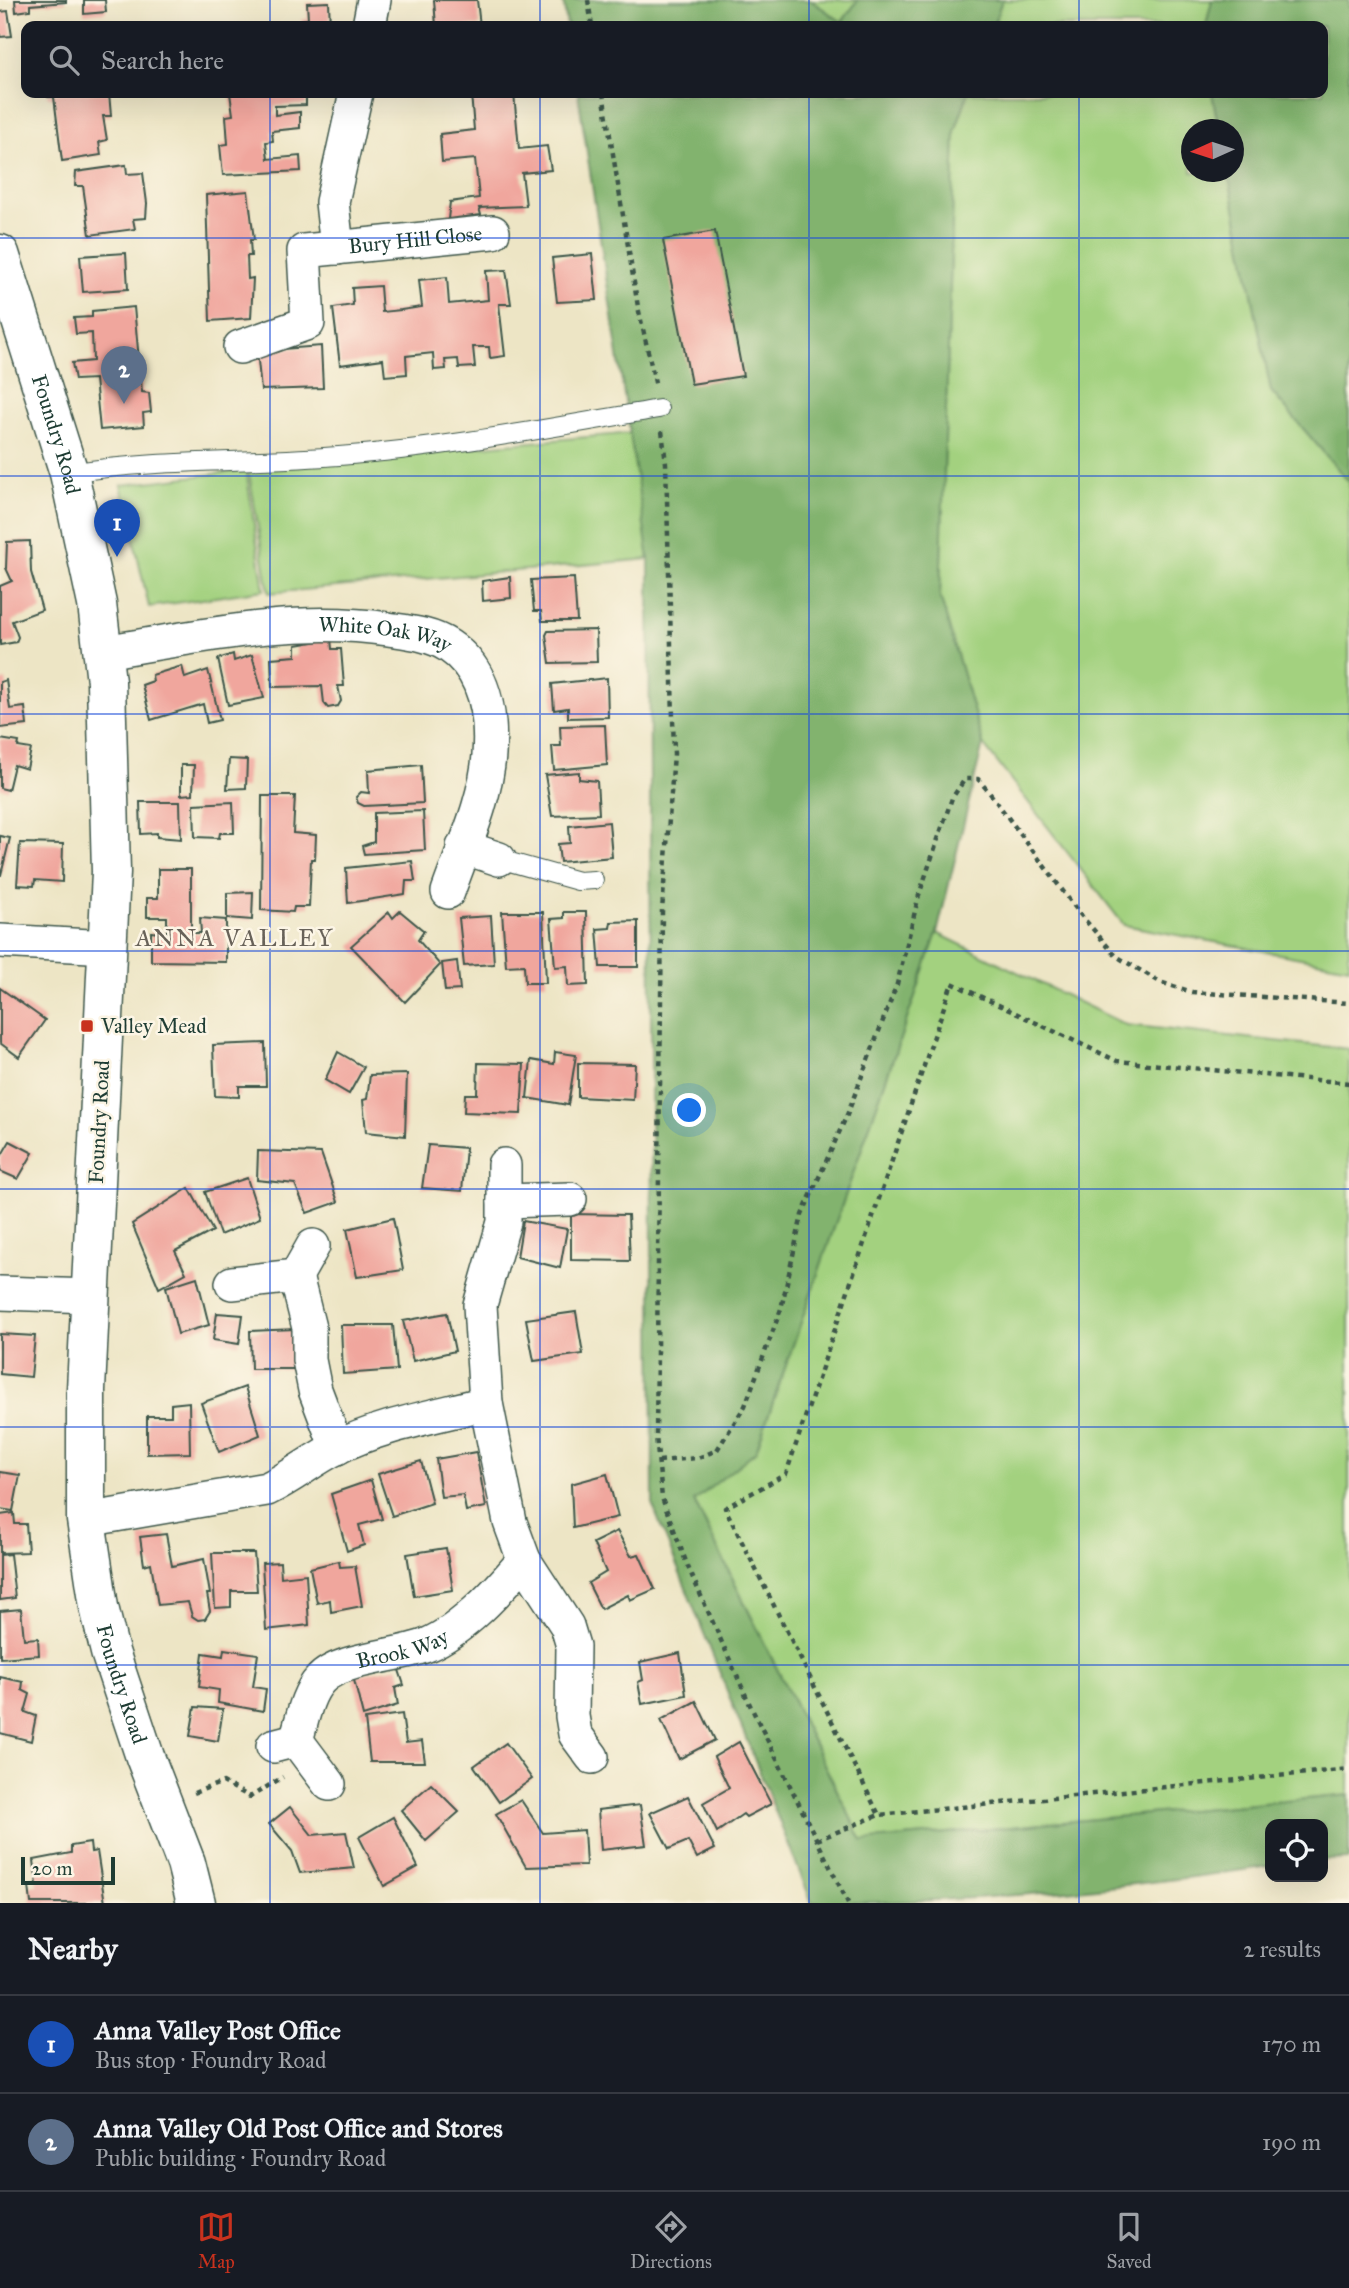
<!DOCTYPE html>
<meta charset="utf-8">
<style>
body{margin:0;font-family:"IM FELL Great Primer",serif;background:#20242c;color:#f1f3f6}
.controls{position:absolute;right:21px;bottom:21px;display:grid;overflow:hidden;border-radius:14px;box-shadow:0 7px 28px #0002}
.controls button{width:63px;height:63px;display:grid;place-items:center;padding:0;border:0;border-bottom:2px solid #363941;background:#171b24;color:#f1f3f6;font:35px sans-serif}
.compass{position:absolute;left:1181px;top:119px;width:63px;height:63px;border-radius:50%;background:#171b24;box-shadow:0 7px 28px #0002;rotate:267deg}
.scale{position:absolute;left:21px;bottom:18px;width:94px;box-sizing:border-box;padding-left:7px;border:4px solid #1f3d34;border-top:0;font-size:19px;line-height:24px;white-space:nowrap;color:#1f3d34;-webkit-text-stroke:5px #fcf5e5;paint-order:stroke}
.you{position:absolute;left:690px;top:1111px;width:24px;height:24px;margin:-18px;border:5px solid #fff;border-radius:50%;background:#1a73e8;box-shadow:0 0 0 10px #1a73e833}
.badge{display:grid;place-items:center;width:46px;height:46px;border-radius:50%;background:#c8321e;color:#fff;font-size:23px;font-weight:700}
.pin{position:absolute;translate:-50% -58px;filter:drop-shadow(0 2px 4px #0008)}
.pin::after{content:'';position:absolute;top:37px;width:24px;height:21px;background:inherit;clip-path:polygon(0 0,100% 0,50% 100%)}
.list{margin:0;padding:0;list-style:none}
h2{display:flex;justify-content:space-between;align-items:center;height:91px;margin:0;padding:0 28px;font-size:30px}
h2 small{font-size:23px;font-weight:400;color:#9ea1a6}
.list li{display:grid;grid-template-columns:46px 1fr auto;gap:21px;align-items:center;box-sizing:border-box;height:98px;padding:0 28px;border-top:2px solid #363941}
.list b{display:block;font-size:26px;white-space:nowrap}
.list p{margin:0;font-size:23px;white-space:nowrap;color:#9ea1a6}
.list em{font-size:23px;font-style:normal;color:#9ea1a6}
.icon{flex:none;width:38px;height:38px;fill:none;stroke:currentColor;stroke-width:2;stroke-linecap:round;stroke-linejoin:round}
.map{position:relative;flex:none;width:1349px;height:1903px;overflow:hidden}
.search{position:absolute;background:#171b24;box-shadow:0 7px 28px #0002;left:21px;right:21px;top:21px;height:77px;display:flex;align-items:center;gap:18px;box-sizing:border-box;padding:0 24px;border-radius:14px;color:#9ea1a6;font-size:26px}
.sheet{height:287px;background:#171b24}
nav{display:flex;justify-content:space-around;align-items:center;box-sizing:border-box;height:98px;border-top:2px solid #363941;background:#171b24;font-size:19px;color:#9ea1a6}
nav a{display:grid;justify-items:center;gap:4px}
nav .on{color:#c8321e}
.map>svg:first-child{display:block}
.green{fill:#a3d17f;stroke:#61875a;stroke-width:2}
.forest{fill:#82b36e;stroke:#507851;stroke-width:2}
.building{fill:#f0a69d}
.lines{fill:none;stroke-linecap:round;stroke-linejoin:round}
.service-casing{stroke:#3e564a;stroke-width:20}
.minor-casing{stroke:#3e564a;stroke-width:36}
.tertiary-casing{stroke:#3e564a;stroke-width:41}
.path{stroke:#3e564a;stroke-width:4.5;stroke-dasharray:5 5;stroke-linecap:butt}
.service{stroke:#fff;stroke-width:18}
.minor{stroke:#fff;stroke-width:33}
.tertiary{stroke:#fff;stroke-width:38}
.grid{fill:none;stroke:#1d4ed8;stroke-width:2;stroke-opacity:0.55}
.poi-dot{fill:#c8321e;stroke:#fcf5e5;stroke-width:2.5}
.labels{text-anchor:middle;stroke-width:5;stroke-linejoin:round;paint-order:stroke}
.street-label{font-size:21px;fill:#1f3d34;stroke:#fcf5e5}
.poi-label{font-size:21px;fill:#1f3d34;stroke:#fcf5e5;text-anchor:start}
.quarter-label{font-size:24px;letter-spacing:2px;fill:#686259;stroke:#fcf5e5}
</style>
<div class="map">
<svg width="1349" height="1903" viewBox="0 0 1349 1903">
<rect width="100%" height="100%" fill="#fcf5e5"/>
<filter id="ink" filterUnits="userSpaceOnUse"><feTurbulence type="fractalNoise" baseFrequency=".0143" numOctaves="2"/><feDisplacementMap in="SourceGraphic" scale="14" xChannelSelector="R" yChannelSelector="G"/><feConvolveMatrix kernelMatrix="1 2 1 2 8 2 1 2 1" color-interpolation-filters="sRGB"/></filter>
<filter id="wash" filterUnits="userSpaceOnUse"><feTurbulence type="fractalNoise" baseFrequency=".00686" numOctaves="4" result="noise"/><feDisplacementMap in="SourceGraphic" scale="28" xChannelSelector="R" yChannelSelector="G"/><feGaussianBlur stdDeviation="1.57" result="paint"/><feColorMatrix in="noise" values="0 0 0 0 0 0 0 0 0 0 0 0 0 0 0 0 0 1.4 0 .05"/><feComposite in="paint" operator="in"/></filter>
<g filter="url(#wash)">
<rect width="100%" height="100%" fill="#ede5c5"/>
<g class="green">
<path d="M810,0H858L842,22Z"/>
<path d="M1002,0H1212L1206,26H993Z"/>
<path d="M968,93H1212L1219,129L1192,130V172H1228L1271,391L1349,482V967L1124,925L983,744L940,596L955,131Z"/>
<path d="M632,433L649,559L269,593L248,467Z"/>
<path d="M246,470L264,590L149,607L121,485Z"/>
<path d="M937,933L1126,1025L1349,1049V1795L862,1841L694,1500L756,1451Z"/>
</g>
<g class="forest">
<path d="M563,0H810L842,22L858,0H1002L993,26H567Z"/>
<path d="M1212,0H1349V482L1271,391L1228,172H1234V130L1219,129L1212,93H1323V26H1206Z"/>
<path d="M578,93H968L955,131L940,596L983,744L937,933L756,1451L694,1501L862,1841L1349,1795V1859L1323,1860V1824H1270V1866C1119,1889 966,1903 812,1903L653,1506L649,559Z"/>
</g>
<g id="blocks">
<g class="building">
<path d="M15,0H66V2L30,5V10L16,12Z"/>
<path d="M84,0H105L106,12L84,14Z"/>
<path d="M434,0H477L480,26H436Z"/>
<path d="M329,2L330,26H302L301,20L308,19L307,3Z"/>
<path d="M8,11L12,36L0,37V12Z"/>
<path d="M47,93H109L111,116H103L107,140L99,142L101,155L62,161L54,97H48Z"/>
<path d="M230,93H306V105L275,106V115L300,112V128L272,131L273,141L266,142L268,159L300,156L301,171L223,175L220,145L228,144L226,116L233,115Z"/>
<path d="M471,93H514L519,149L547,146L551,170L522,173L526,206L479,208L481,215L448,219L450,202L479,198L475,159L442,162L440,134L474,130Z"/>
<path d="M126,165L127,174L143,173L147,203L146,218L133,219L135,229L90,235L83,186H75L76,172Z"/>
<path d="M248,191L254,240H250L251,256H247L248,279L253,278L251,318L210,321L206,195Z"/>
<path d="M715,231L743,376L691,384L663,240Z"/>
<path d="M126,253L128,289L83,292L80,256Z"/>
<path d="M592,254L597,300L557,302L552,258Z"/>
<path d="M506,270L511,304H499L505,356L490,358L489,347H473L475,367L459,368L458,359L445,360L446,369L434,370L433,353L406,356L407,374L385,376L383,359L340,365L333,308L353,305L352,288L380,286L382,312L401,310L422,307L419,280L447,277L449,304L488,300L486,271Z"/>
<path d="M134,307L142,392L149,393L151,412L143,413L144,426L100,430L95,379L75,380L72,363L93,361L92,333L76,334L74,318L92,317V311Z"/>
<path d="M321,346L323,388L261,390L257,351Z"/>
<path d="M30,541L31,572L42,610L12,621L18,637L16,642L0,645V586L12,581L6,568L7,542Z"/>
<path d="M510,577L511,598L483,601L482,581Z"/>
<path d="M574,578L577,621H542L541,611H534L531,580Z"/>
<path d="M596,630L597,662L550,663L546,635L548,631Z"/>
<path d="M331,639L332,649H341L344,686H338L341,701L338,706L328,708L324,703L322,686L272,687L271,658L296,656V645Z"/>
<path d="M233,654L234,661L252,655L264,698L228,705L218,659Z"/>
<path d="M182,666L185,678L208,670L220,720L207,723L203,704L151,720L142,685L153,681L152,675Z"/>
<path d="M607,678L608,717L568,718V708L554,710L552,684Z"/>
<path d="M6,680L10,709L25,707L27,725L0,728V682Z"/>
<path d="M605,725L607,765L554,770L552,746H561L560,726Z"/>
<path d="M0,739L19,742L18,747L31,749L27,769L14,765L8,790L0,788Z"/>
<path d="M229,759L247,760L246,788L227,789Z"/>
<path d="M181,765H194L193,794L181,795Z"/>
<path d="M421,765L423,803L364,806L358,803L356,797L361,792L369,793L368,770Z"/>
<path d="M579,772V779L597,781L599,814L552,816L545,775Z"/>
<path d="M262,796H295L293,833L316,835L315,859H311L309,907H294L293,912L261,910Z"/>
<path d="M140,802H180L181,839L157,837V833L141,834Z"/>
<path d="M233,802L234,833H220L219,838L195,837L194,804Z"/>
<path d="M423,811L425,850L364,854L362,846L374,842V813Z"/>
<path d="M609,822L612,857L560,862L558,844L570,843L569,826Z"/>
<path d="M0,836L10,838L1,875H0Z"/>
<path d="M20,843L63,844L62,882L35,880L34,886L17,885Z"/>
<path d="M412,861L415,881H406L405,894L348,903L346,868Z"/>
<path d="M158,869H191V933H201L200,918L226,920V962L151,961V932L167,934V917H147V898H158Z"/>
<path d="M253,892L252,920L227,918V893Z"/>
<path d="M400,911L424,931L418,940L440,965L405,1002L351,946L389,912L393,918Z"/>
<path d="M502,912H543L546,983H525L524,965L506,966Z"/>
<path d="M564,912H586L588,985L568,986L567,966L555,967L551,919L564,918Z"/>
<path d="M491,916L494,964L464,966L459,918Z"/>
<path d="M638,921V967H600L597,929L610,928L611,922Z"/>
<path d="M457,961L460,990L445,991L442,963Z"/>
<path d="M0,988L45,1020L19,1057L0,1043Z"/>
<path d="M265,1043L266,1086H239V1097L215,1096L213,1045Z"/>
<path d="M338,1052L364,1067L349,1094L325,1080Z"/>
<path d="M555,1052L576,1055L568,1105L527,1098L531,1060L554,1064Z"/>
<path d="M478,1063L524,1064L521,1114L464,1112L465,1094H477Z"/>
<path d="M578,1063L635,1064L633,1100L578,1097Z"/>
<path d="M407,1074L405,1136L366,1132L363,1100L367,1099L370,1075Z"/>
<path d="M10,1141L33,1153L18,1179L0,1171V1158Z"/>
<path d="M428,1145L466,1148L462,1191L422,1188Z"/>
<path d="M258,1151L321,1153L338,1202L307,1213L295,1184L257,1180Z"/>
<path d="M247,1178L260,1218L220,1235L205,1192Z"/>
<path d="M189,1188L213,1231L175,1251L186,1273L159,1288L132,1224Z"/>
<path d="M571,1214L628,1215L630,1261L571,1260Z"/>
<path d="M393,1218L403,1270L357,1277L347,1229Z"/>
<path d="M523,1221L567,1229L560,1268L517,1257Z"/>
<path d="M197,1277L209,1325L178,1334L166,1287Z"/>
<path d="M576,1312L583,1354L534,1361L526,1319Z"/>
<path d="M217,1313L243,1315L239,1344L213,1340Z"/>
<path d="M447,1313L455,1351L413,1361L403,1321Z"/>
<path d="M341,1325H393L397,1370L343,1374Z"/>
<path d="M295,1329L294,1369H251L250,1331Z"/>
<path d="M0,1334L35,1336L31,1377L0,1374Z"/>
<path d="M245,1387L260,1435L219,1452L201,1403Z"/>
<path d="M189,1402L190,1453L147,1454V1416H171V1404Z"/>
<path d="M476,1452L486,1507L466,1511L463,1495L441,1497L436,1459Z"/>
<path d="M421,1461L432,1503L392,1516L378,1474Z"/>
<path d="M0,1472L20,1475L13,1511L0,1509Z"/>
<path d="M607,1474L618,1517L573,1528L571,1484Z"/>
<path d="M371,1480L382,1519L359,1525L364,1545L347,1551L331,1494Z"/>
<path d="M14,1513L15,1524H26L28,1552L0,1553V1515Z"/>
<path d="M617,1531L631,1556L639,1554L655,1589L630,1600L628,1595L601,1609L588,1583L606,1572L593,1543Z"/>
<path d="M166,1534L172,1566L204,1559L210,1594H207L210,1611L205,1619L198,1620L192,1616L188,1602L158,1605L151,1563L144,1565L140,1537Z"/>
<path d="M446,1548L453,1590L414,1596L407,1554Z"/>
<path d="M212,1553H254L257,1591H231V1607L215,1608Z"/>
<path d="M10,1554L15,1598L0,1600V1555Z"/>
<path d="M339,1561L340,1567L355,1566L362,1606L331,1612L330,1600L317,1603L310,1568Z"/>
<path d="M280,1562L281,1577L306,1574L309,1625L266,1630L262,1563Z"/>
<path d="M21,1609L24,1639L38,1638L39,1655L0,1658V1611Z"/>
<path d="M224,1649L258,1654L253,1687L266,1689L263,1711L218,1703L219,1690L199,1687L203,1653L223,1656Z"/>
<path d="M680,1653L686,1695L642,1704L638,1682L643,1680L640,1662Z"/>
<path d="M398,1667L404,1685L395,1688L398,1705L363,1716L353,1676Z"/>
<path d="M0,1677L23,1682L22,1690L30,1694L25,1712L36,1716L31,1741L0,1733Z"/>
<path d="M696,1701L715,1740L679,1759L661,1720Z"/>
<path d="M195,1707L223,1709L218,1741L190,1736Z"/>
<path d="M402,1714L406,1743L422,1741L425,1762H370L365,1719Z"/>
<path d="M739,1742L771,1804L746,1817L743,1814L717,1832L703,1803L729,1788L714,1757Z"/>
<path d="M506,1743L532,1779L499,1802L474,1766Z"/>
<path d="M431,1784L459,1812L426,1841L401,1810Z"/>
<path d="M688,1796L715,1849L697,1858L688,1841L669,1849L650,1813Z"/>
<path d="M521,1800L543,1833L584,1830L586,1865L526,1867L496,1814Z"/>
<path d="M640,1805L646,1845L601,1850L598,1810Z"/>
<path d="M290,1807L312,1835L346,1832L354,1868L300,1873L292,1851L269,1824Z"/>
<path d="M393,1817L418,1867L384,1886L359,1837Z"/>
<path d="M90,1843L91,1852L97,1851L105,1903H31L29,1886L37,1885L34,1860L71,1853V1846Z"/>
</g>
</g>
</g>
<g filter="url(#ink)">
<use href="#blocks" fill-opacity="0" stroke="#3e564a" stroke-width="2"/>
<g class="lines">
<defs>
<g id="service">
<path d="M69,473C159,459 249,463 339,456C446,448 553,427 659,409"/>
<path d="M499,859L578,881L594,880"/>
</g>
<g id="minor">
<path d="M369,26L374,0"/>
<path d="M337,248L332,202L356,93"/>
<path id="s1" d="M240,347L308,323L304,251L493,232"/>
<path id="s2" d="M104,652C198,637 291,615 388,629C408,632 431,634 449,646C485,670 492,714 489,755C486,800 463,849 448,892"/>
<path d="M463,847L499,859"/>
<path d="M0,941L108,947"/>
<path d="M504,1165V1222L480,1305L486,1403L510,1522L524,1560L567,1626L573,1646L572,1716L575,1734L592,1757"/>
<path d="M504,1201L570,1199"/>
<path d="M296,1276L313,1246"/>
<path d="M232,1283L296,1276L309,1328V1360L315,1390L337,1448"/>
<path d="M0,1293L91,1296"/>
<path d="M86,1520L267,1489C292,1477 312,1460 336,1448C381,1425 437,1416 486,1403"/>
<path id="s3" d="M296,1740C302,1722 306,1695 320,1680C339,1658 398,1657 427,1645C464,1629 498,1591 524,1560"/>
<path d="M273,1746L296,1740L329,1784"/>
</g>
<g id="tertiary">
<path id="s4" d="M0,254L69,473L97,604L106,682L111,872L86,1390V1520L99,1607L110,1652L145,1757L186,1863L196,1903"/>
</g>
</defs>
<use href="#service" class="service-casing"/>
<use href="#minor" class="minor-casing"/>
<use href="#tertiary" class="tertiary-casing"/>
<g class="path">
<path d="M588,0L592,26"/>
<path d="M603,93L638,307L656,387"/>
<path d="M662,431L666,463L674,754L662,911L656,1436L662,1498L688,1567L751,1707L848,1903"/>
<path d="M1349,1083L1117,1061L952,983L786,1474L725,1508L879,1815L1349,1769"/>
<path d="M659,1461L698,1458L717,1450L745,1406L781,1309L802,1215L847,1115L897,984L919,895L952,798L965,779H978L989,792L1080,914L1116,956L1160,982L1192,992L1349,1003"/>
<path d="M194,1793L223,1782L250,1797L283,1777"/>
<path d="M817,1840L879,1815"/>
</g>
<use href="#service" class="service"/>
<use href="#minor" class="minor"/>
<use href="#tertiary" class="tertiary"/>
</g>
</g>
<path class="grid" d="M270,0V26M540,0V26M809,0V26M1079,0V26M270,93V1903M540,93V1903M809,93V1903M1079,93V1903M0,238H1349M0,476H1349M0,714H1349M0,951H1349M0,1189H1349M0,1427H1349M0,1665H1349"/>
<rect class="poi-dot" x="80" y="1019" width="14" height="14" rx="3.5"/>
<g class="labels">
<g class="street-label">
<text dy="7" stroke="none"><textPath href="#s1" startOffset="256">Bury Hill Close</textPath></text>
<text dy="7" stroke="none"><textPath href="#s4" startOffset="189">Foundry Road</textPath></text>
<text dy="7" stroke="none"><textPath href="#s2" startOffset="284">White Oak Way</textPath></text>
<text transform="translate(99 1122) rotate(-87)" y="7">Foundry Road</text>
<text dy="7" stroke="none"><textPath href="#s3" startOffset="154">Brook Way</textPath></text>
<text dy="7" stroke="none"><textPath href="#s4" startOffset="1449">Foundry Road</textPath></text>
</g>
<g class="poi-label">
<text x="101" y="1033">Valley Mead</text>
</g>
<g class="quarter-label">
<text x="235" y="946">ANNA VALLEY</text>
</g>
</g>
</svg>
<div class="controls">
<button><svg class="icon" aria-label="locate" viewBox="0 0 24 24"><circle cx="12" cy="12" r="6"/><path d="M12 2v4M12 18v4M2 12h4M18 12h4"/></svg></button>
</div>
<svg class="compass" viewBox="-18 -18 36 36"><path d="M0-13l5 13h-10z" fill="#e53935"/><path d="M0 13l5-13h-10z" fill="#9ea1a6"/></svg>
<div class="scale">20 m</div>
<div class="you"></div>
<div class="pin badge" style="left:117px;top:557px;background:#1a4fb4">1</div>
<div class="pin badge" style="left:124px;top:404px;background:#5c6f8a">2</div>
<div class="search"><svg class="icon" aria-label="search" viewBox="0 0 24 24"><circle cx="10" cy="10" r="6"/><path d="M15 15l6 6"/></svg>Search here</div>
</div>
<section class="sheet">
<h2>Nearby<small>2 results</small></h2>
<ul class="list">
<li><span class="badge" style="background:#1a4fb4">1</span><div><b>Anna Valley Post Office</b><p>Bus stop · Foundry Road</p></div><em>170 m</em></li>
<li><span class="badge" style="background:#5c6f8a">2</span><div><b>Anna Valley Old Post Office and Stores</b><p>Public building · Foundry Road</p></div><em>190 m</em></li>
</ul>
</section>
<nav>
<a class="on"><svg class="icon" aria-label="map" viewBox="0 0 24 24"><path d="M3 6l6-2 6 2 6-2v14l-6 2-6-2-6 2zM9 4v14M15 6v14"/></svg>Map</a>
<a><svg class="icon" aria-label="directions" viewBox="0 0 24 24"><path d="M12 3l9 9-9 9-9-9zM9 14v-3h6M13 9l2 2-2 2"/></svg>Directions</a>
<a><svg class="icon" aria-label="saved" viewBox="0 0 24 24"><path d="M7 4h10v16l-5-4-5 4z"/></svg>Saved</a>
</nav>
